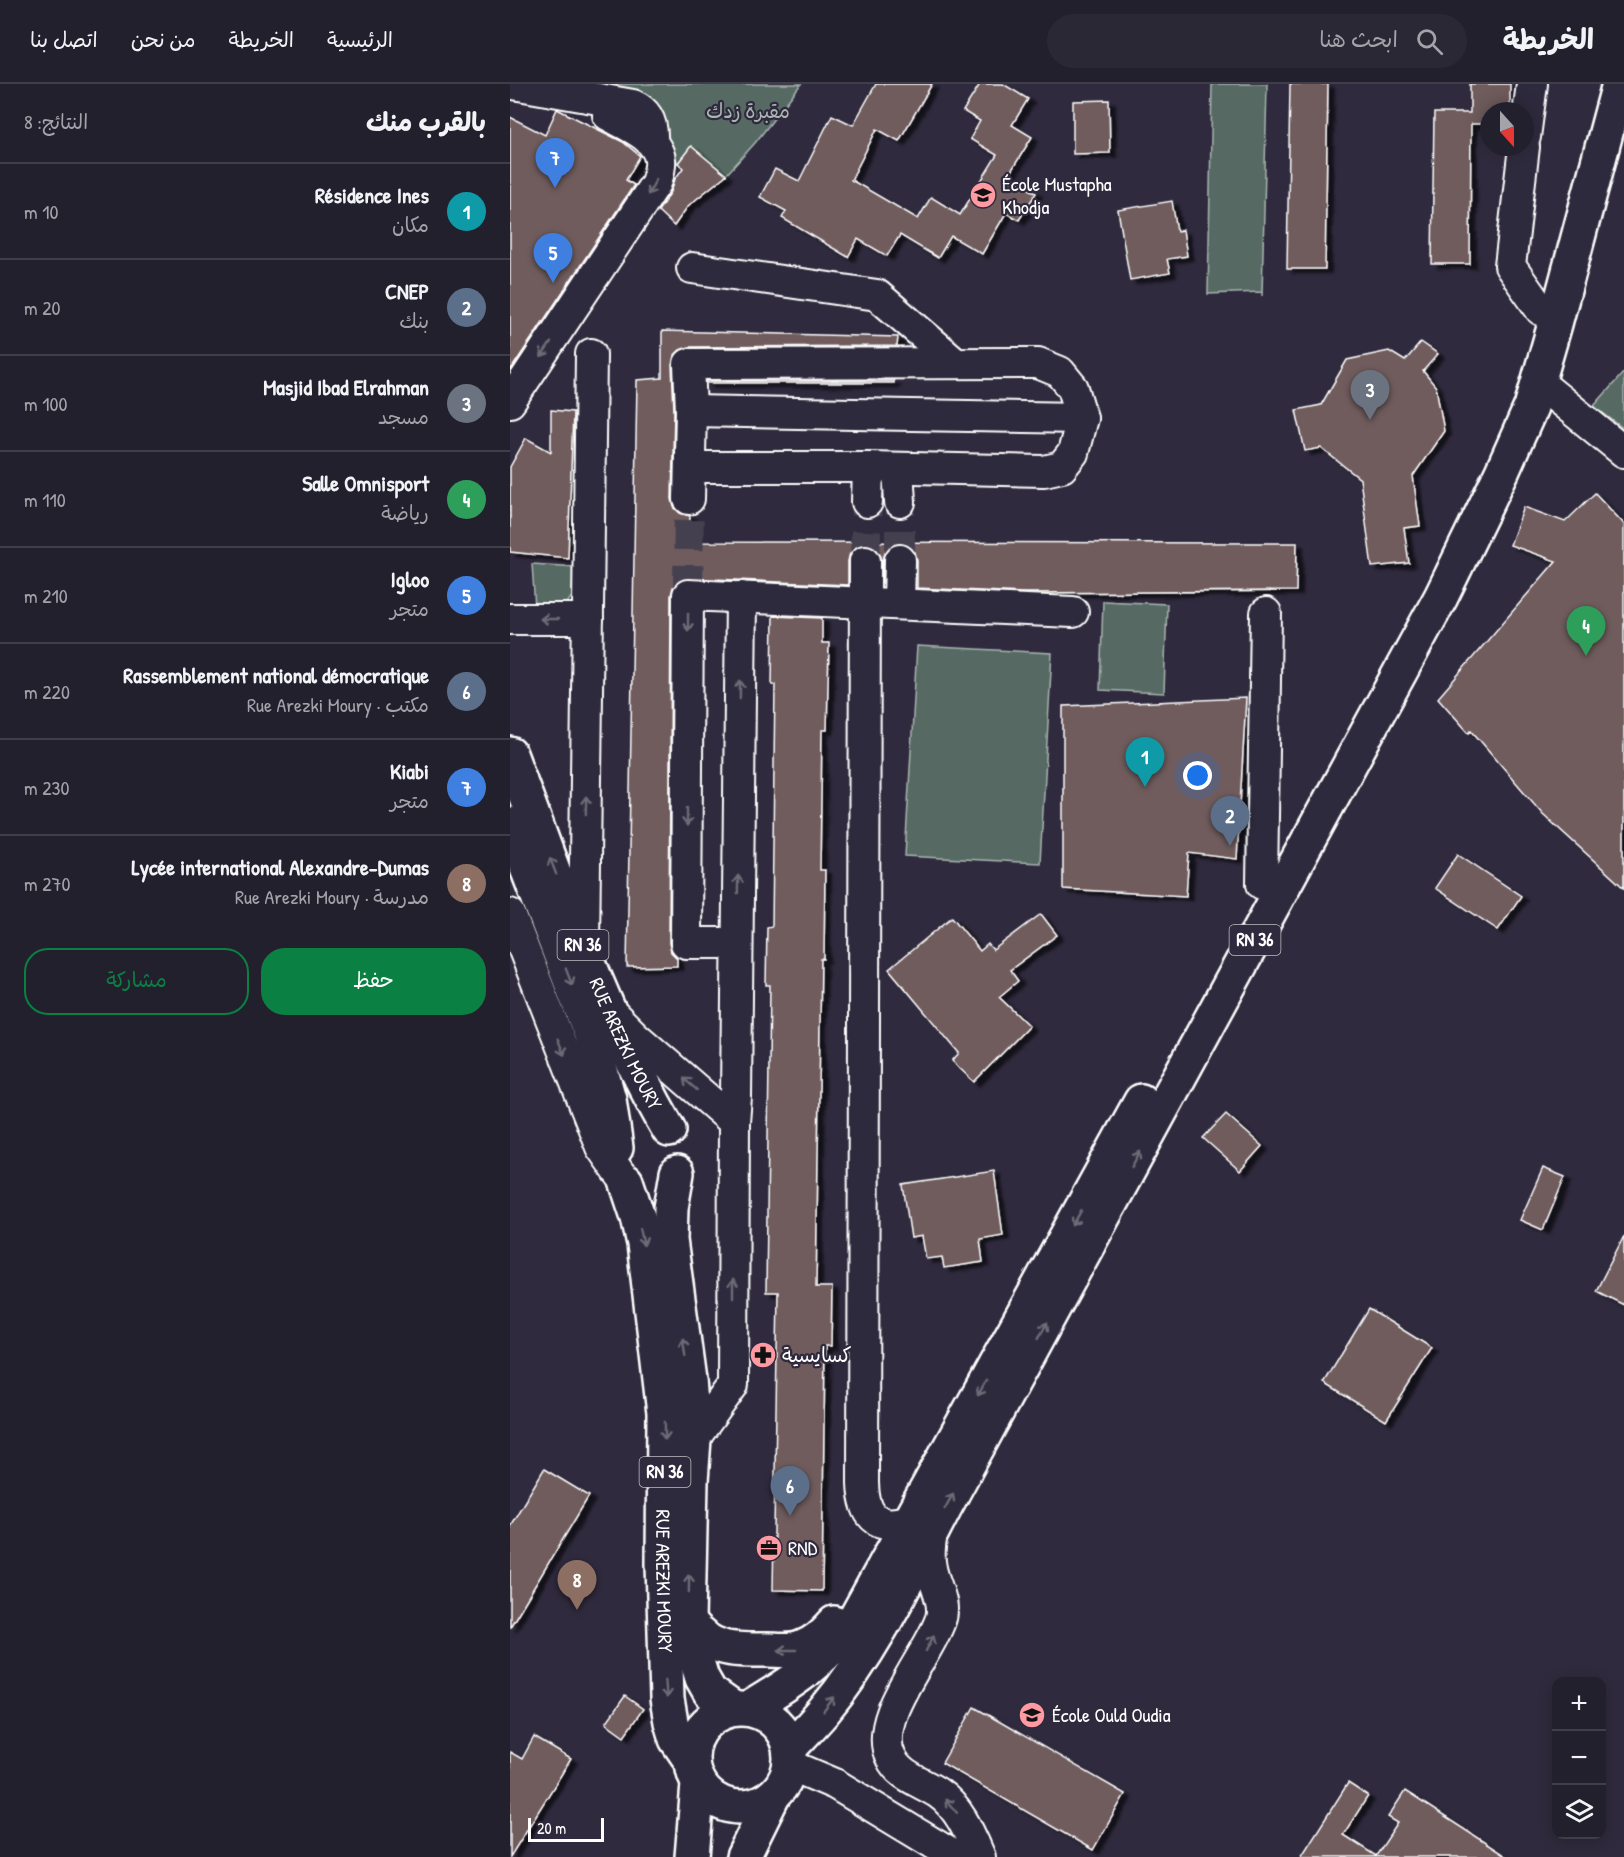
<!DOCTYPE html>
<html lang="ar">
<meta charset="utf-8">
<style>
body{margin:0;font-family:"Patrick Hand","Playpen Sans Arabic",sans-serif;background:#2b2836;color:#f1f3f6;direction:rtl}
.controls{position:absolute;right:18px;bottom:18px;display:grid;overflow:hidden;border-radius:12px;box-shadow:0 3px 15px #0003}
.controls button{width:54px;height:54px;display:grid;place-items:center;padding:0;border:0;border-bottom:2px solid #403e4a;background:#23202e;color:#f1f3f6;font:30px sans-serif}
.compass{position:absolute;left:970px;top:18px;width:54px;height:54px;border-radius:50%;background:#23202e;box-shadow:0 3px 15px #0003;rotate:159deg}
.scale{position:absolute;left:18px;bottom:15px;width:76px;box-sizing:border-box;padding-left:6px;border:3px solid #fff;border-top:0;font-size:16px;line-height:21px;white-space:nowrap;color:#fff;-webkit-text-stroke:4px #2f2a3d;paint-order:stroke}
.you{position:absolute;left:688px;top:692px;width:21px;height:21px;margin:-15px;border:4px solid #fff;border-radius:50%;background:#1a73e8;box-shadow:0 0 0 9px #1a73e833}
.badge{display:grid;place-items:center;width:39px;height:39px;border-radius:50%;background:#0b8043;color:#fff;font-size:20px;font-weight:700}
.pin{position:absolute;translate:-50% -50px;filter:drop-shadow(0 2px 3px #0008)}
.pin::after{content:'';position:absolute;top:32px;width:21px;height:18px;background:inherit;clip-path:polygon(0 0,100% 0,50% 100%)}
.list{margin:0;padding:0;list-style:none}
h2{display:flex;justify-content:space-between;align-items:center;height:78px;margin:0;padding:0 24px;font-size:26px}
h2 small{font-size:20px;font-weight:400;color:#a3a3aa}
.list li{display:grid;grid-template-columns:39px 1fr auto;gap:18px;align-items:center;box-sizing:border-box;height:96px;padding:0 24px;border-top:2px solid #403e4a}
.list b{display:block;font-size:22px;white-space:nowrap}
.list p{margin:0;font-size:20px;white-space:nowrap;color:#a3a3aa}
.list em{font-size:20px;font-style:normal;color:#a3a3aa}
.actions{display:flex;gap:12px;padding:18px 24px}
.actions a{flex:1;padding:14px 0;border:2px solid #0b8043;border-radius:24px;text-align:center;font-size:21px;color:#0b8043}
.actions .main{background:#0b8043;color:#fff}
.icon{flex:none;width:33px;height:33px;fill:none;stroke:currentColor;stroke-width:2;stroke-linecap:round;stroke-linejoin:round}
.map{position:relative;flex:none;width:1114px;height:1773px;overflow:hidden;direction:ltr}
header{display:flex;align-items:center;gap:36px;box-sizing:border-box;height:84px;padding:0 30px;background:#23202e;border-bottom:2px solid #403e4a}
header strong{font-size:28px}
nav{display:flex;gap:33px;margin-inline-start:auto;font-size:21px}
.search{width:420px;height:54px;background:#2b2836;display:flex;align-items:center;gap:15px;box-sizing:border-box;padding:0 21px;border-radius:33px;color:#a3a3aa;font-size:22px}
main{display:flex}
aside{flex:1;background:#23202e}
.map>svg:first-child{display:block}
.green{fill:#566a64;stroke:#aab4b2;stroke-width:1.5}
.building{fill:#705b5d;stroke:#fff;stroke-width:1.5;filter:url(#shadow)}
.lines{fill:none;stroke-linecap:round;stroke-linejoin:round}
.minor-tunnel{stroke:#443f50;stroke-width:30;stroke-dasharray:30 15;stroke-linecap:butt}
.minor-casing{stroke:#fff;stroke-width:34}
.major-casing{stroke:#fff;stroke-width:38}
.minor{stroke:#2f2a3d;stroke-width:30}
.major{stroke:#2f2a3d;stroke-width:33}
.oneway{stroke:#6d6a77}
.labels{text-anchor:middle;stroke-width:4.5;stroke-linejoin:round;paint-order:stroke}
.shield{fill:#2f2a3d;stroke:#c1bfc5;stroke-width:1.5}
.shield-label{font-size:18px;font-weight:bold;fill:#fff}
.park-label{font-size:20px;fill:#aab4b2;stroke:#2f2a3d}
.poi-label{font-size:20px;fill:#fff;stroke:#2f2a3d;text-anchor:start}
.street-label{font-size:20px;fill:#fff;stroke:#2f2a3d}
</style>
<header>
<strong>الخريطة</strong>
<div class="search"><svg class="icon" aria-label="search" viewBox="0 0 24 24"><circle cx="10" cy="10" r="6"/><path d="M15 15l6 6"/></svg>ابحث هنا</div>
<nav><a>الرئيسية</a><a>الخريطة</a><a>من نحن</a><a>اتصل بنا</a></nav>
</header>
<main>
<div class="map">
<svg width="1114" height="1773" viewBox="0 0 1114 1773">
<defs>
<filter id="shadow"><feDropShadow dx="6" dy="4" stdDeviation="1.5" flood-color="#0009"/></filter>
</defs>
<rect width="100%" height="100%" fill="#2f2a3d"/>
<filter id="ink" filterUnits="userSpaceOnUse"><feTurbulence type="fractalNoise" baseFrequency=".0167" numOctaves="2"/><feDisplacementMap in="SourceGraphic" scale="12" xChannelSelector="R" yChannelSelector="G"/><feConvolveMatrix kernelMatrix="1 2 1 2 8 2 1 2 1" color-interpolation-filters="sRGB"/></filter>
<g filter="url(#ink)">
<g class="green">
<path d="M53,0H291L245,59L216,91L181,62L168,79L144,33Z"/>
<path d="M702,0H757L752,212V208L698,210Z"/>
<path d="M1114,288V345L1084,322Z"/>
<path d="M22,480L67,483V505L55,522L25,524Z"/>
<path d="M593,517L657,520L654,609L590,606Z"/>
<path d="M407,562L542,569L530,779L395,772Z"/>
</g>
<g class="building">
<path d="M366,0H422L389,57L367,45L341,96L408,135L421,113L450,131L487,71L460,55L470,37L453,27L470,0H493L518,15L502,41L522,53L498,92L526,109L509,136L496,129L472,170L441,152L428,174L390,151L377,172L348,155L338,173L272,134L276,127L250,113L265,85L289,97L322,31L343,41Z"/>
<path d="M780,0H818L815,185H777Z"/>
<path d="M960,0H1000V27H979V40H961L960,180H922L924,29H960Z"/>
<path d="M599,16L600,69L563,70V17Z"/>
<path d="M47,25L113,58L130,72L116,96L124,101L0,287V33L35,51Z"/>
<path d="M181,62L216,91L178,122L164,142L148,127L161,108L165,95L173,84L168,79Z"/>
<path d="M662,117L667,147L673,146L677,172L657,175L660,189L620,196L608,126Z"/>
<path d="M152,247L388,253L387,262L179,263L170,266L164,272L162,281L164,327L162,415L164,423L170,429L180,432L179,458L787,459L786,507L514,509L407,504V476L405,468L399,462L390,459L381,461L375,468L373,476L372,500V477L370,469L364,462L356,460L347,462L340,469L338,477V501L179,494L169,496L163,503L161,511L159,859L161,868L167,874V882L117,883L127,296L152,294Z"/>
<path d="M911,258L928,270L913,287L926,303L934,347L903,392L910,442L894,444L899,479L862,483L850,395L811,364L795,367L786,326L811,321L837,276L879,267L895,277Z"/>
<rect x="197" y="297" width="187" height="2"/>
<path d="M41,326L63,328L58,474L0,468V383L16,354L41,368Z"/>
<path d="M1085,409L1114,440V804L1033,730L961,646L959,649L928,614L1046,477L1000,461L1014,423L1055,438Z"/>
<path d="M263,532L312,534V559H319L317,646H312L310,786H315L314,875H311L306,1203H322L321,1262H315L312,1507L263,1506L268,1208H256L260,901H256L257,843L262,842L265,601H262Z"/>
<path d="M736,614L727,775L679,769L676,812L553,805V622Z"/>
<path d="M948,770L1011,812L988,846L925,804Z"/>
<path d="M531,830L547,851L500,886L508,897L489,913L519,942L464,998L442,977L449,969L379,885L442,833L470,867L478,860L483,866Z"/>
<path d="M716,1030L752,1062L730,1087L693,1054Z"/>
<path d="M1033,1084L1055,1093L1033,1146L1010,1136Z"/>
<path d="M484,1087L493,1151L470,1155L473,1178L434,1184L432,1173L416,1175L412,1152L401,1154L393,1101Z"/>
<path d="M1114,1152V1221L1086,1207Z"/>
<path d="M859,1225L922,1264L876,1337L814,1299Z"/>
<path d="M34,1385L79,1412L0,1543V1442Z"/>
<path d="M115,1612L133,1625L114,1652L96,1639Z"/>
<path d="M464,1623L615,1710L583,1766L432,1679Z"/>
<path d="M24,1653L61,1675L0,1773V1668L12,1675Z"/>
<path d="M838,1699L858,1712L833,1751L866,1772L888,1739L878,1733L895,1707L997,1773H791Z"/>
</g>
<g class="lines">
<g class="minor-tunnel">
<path d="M390,476V418"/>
<path d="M355,477L357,418"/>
<path d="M178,511L179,415"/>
</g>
<defs>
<g id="minor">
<path d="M3,0L123,21C139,28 143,41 142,58"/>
<path d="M1015,53L1022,0"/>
<path d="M1014,63L1000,182L1031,226"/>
<path d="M182,184L367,211L446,279"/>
<path d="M1028,298L1114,368"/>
<path d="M0,318L146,99C148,92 151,83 150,76C147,52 116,41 98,31"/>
<path d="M181,327L572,334"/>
<path d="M388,384L390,418"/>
<path d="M179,415L181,327L179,280L528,279L550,288L563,304L572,334L563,369L552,383L534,387L358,383H180"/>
<path d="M357,418L358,383"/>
<path d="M355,477L353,1399C354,1430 365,1447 399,1436"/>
<path d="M389,520L390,476"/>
<path d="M0,535H78"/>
<path d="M752,800L756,529"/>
<path d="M0,830L91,1063L110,1090"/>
<path d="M227,859H176L178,511L563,528"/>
<path d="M74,863L81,270"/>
<path d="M103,930L125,952L224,1038"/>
<path d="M184,1355L223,1301L224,1038L226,1013L231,513"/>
<path d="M422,1448C420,1460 418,1472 421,1484C424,1501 437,1520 430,1537C417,1574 361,1635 381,1674C390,1693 412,1698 428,1709C449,1723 460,1750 470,1773"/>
<path d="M280,1681L325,1700L446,1773"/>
</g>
<g id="major">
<path id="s1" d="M0,670C48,797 91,929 159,1046"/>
<path d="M0,740L80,948L99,1015L106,1064"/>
<path d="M167,1089L161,1124L160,1156L179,1296L184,1355L181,1397L178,1538L183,1565L192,1594L200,1608L224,1625"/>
<path id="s2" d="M116,1097L128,1133L134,1160L154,1329L153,1480L157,1615L161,1638L166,1655L181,1677"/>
<path d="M178,1538C202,1568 223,1566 258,1566C268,1566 281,1568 291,1564C305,1559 314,1550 324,1539"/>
<circle cx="231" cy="1674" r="49"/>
<path d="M238,1625C283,1598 314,1579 345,1535L631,1017"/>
<path d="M280,1664C291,1652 303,1640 314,1627C365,1566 399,1492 435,1423L931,513L992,388L1021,323L1045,240L1109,0"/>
<path d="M182,1773L188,1700"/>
<path d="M233,1773L263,1712"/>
</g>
</defs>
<use href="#minor" class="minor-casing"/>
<use href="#major" class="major-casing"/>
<use href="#minor" class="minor"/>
<use href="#major" class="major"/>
</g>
<defs><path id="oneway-shaft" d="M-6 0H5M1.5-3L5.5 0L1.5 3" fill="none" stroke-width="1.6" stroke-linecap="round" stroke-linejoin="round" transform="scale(1.5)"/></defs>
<g class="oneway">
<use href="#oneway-shaft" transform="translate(142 103) rotate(118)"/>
<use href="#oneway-shaft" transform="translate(36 266) rotate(124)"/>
<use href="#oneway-shaft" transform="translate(39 535) rotate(-180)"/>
<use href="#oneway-shaft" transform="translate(178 538) rotate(90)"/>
<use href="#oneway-shaft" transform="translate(230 605) rotate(-89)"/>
<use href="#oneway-shaft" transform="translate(76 721) rotate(-89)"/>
<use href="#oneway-shaft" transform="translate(177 733) rotate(90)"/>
<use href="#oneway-shaft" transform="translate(43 782) rotate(-111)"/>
<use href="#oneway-shaft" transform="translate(228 800) rotate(-89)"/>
<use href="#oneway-shaft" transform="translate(59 893) rotate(69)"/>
<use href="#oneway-shaft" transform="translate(51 963) rotate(68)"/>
<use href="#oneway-shaft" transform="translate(180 1000) rotate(-139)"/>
<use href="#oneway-shaft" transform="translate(626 1075) rotate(-61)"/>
<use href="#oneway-shaft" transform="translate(567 1134) rotate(119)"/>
<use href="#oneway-shaft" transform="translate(132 1153) rotate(78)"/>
<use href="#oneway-shaft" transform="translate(223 1204) rotate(-90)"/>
<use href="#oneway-shaft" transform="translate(533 1246) rotate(-61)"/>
<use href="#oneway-shaft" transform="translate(174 1263) rotate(-98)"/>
<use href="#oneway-shaft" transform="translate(472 1304) rotate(119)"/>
<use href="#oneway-shaft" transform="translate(155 1347) rotate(89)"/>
<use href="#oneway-shaft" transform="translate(439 1417) rotate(-61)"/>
<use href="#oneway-shaft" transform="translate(179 1499) rotate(-89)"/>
<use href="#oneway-shaft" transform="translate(420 1559) rotate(-63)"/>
<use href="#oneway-shaft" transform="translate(277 1566) rotate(180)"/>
<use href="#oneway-shaft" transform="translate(156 1605) rotate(86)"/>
<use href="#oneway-shaft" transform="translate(319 1620) rotate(-53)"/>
<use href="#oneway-shaft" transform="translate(441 1722) rotate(-131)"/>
</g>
</g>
<defs>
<symbol id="school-disc" viewBox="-11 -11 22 22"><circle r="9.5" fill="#ff9aa2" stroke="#2f2a3d"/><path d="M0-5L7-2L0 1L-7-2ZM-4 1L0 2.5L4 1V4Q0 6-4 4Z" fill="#111"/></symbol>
<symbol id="pharmacy-disc" viewBox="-11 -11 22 22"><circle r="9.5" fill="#ff9aa2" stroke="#2f2a3d"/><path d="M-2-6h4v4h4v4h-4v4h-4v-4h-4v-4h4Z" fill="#111"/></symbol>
<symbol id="office-disc" viewBox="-11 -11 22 22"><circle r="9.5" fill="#ff9aa2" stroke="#2f2a3d"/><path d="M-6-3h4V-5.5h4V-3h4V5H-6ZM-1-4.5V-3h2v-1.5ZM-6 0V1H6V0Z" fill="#111"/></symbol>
</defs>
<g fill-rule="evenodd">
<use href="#school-disc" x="458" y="96" width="30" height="30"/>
<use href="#pharmacy-disc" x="238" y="1256" width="30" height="30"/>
<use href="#office-disc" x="244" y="1449" width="30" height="30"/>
<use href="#school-disc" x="507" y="1616" width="30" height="30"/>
</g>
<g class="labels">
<g class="shield">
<rect x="719.5" y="841" width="51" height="30" rx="4.5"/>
<rect x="47.5" y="846" width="51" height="30" rx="4.5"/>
<rect x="129.5" y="1373" width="51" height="30" rx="4.5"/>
</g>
<g class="shield-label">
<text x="745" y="862">RN 36</text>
<text x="73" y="867">RN 36</text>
<text x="155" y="1394">RN 36</text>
</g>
<g class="park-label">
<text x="238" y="34">مقبرة زدك</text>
</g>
<g class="poi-label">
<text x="492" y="107">École Mustapha<tspan x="492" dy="23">Khodja</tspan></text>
<text x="272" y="1278">كسايسية</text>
<text x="278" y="1471">RND</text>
<text x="542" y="1638">École Ould Oudia</text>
</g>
<g class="street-label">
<text dy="7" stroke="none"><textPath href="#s1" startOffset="312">RUE AREZKI MOURY</textPath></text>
<text dy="7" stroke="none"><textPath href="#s2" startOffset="404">RUE AREZKI MOURY</textPath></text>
</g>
</g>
</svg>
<div class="controls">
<button>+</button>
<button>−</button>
<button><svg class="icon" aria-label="layers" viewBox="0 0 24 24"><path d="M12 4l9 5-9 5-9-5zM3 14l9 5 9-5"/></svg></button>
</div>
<svg class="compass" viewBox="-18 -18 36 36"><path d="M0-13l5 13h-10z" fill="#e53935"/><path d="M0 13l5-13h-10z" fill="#a3a3aa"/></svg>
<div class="scale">20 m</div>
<div class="you"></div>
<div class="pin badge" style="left:635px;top:703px;background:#0f9aa8">1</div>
<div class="pin badge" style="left:720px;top:762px;background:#5c6f8a">2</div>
<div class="pin badge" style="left:860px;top:336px;background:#6b7280">3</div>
<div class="pin badge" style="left:1076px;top:572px;background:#2e9e5b">4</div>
<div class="pin badge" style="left:43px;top:199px;background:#3f7fe0">5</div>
<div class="pin badge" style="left:280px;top:1432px;background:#5c6f8a">6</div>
<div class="pin badge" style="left:45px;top:104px;background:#3f7fe0">7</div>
<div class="pin badge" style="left:67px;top:1526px;background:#8d6e63">8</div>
</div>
<aside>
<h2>بالقرب منك<small>النتائج: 8</small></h2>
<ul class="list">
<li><span class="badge" style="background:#0f9aa8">1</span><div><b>Résidence Ines</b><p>مكان</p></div><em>10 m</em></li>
<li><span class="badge" style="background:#5c6f8a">2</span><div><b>CNEP</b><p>بنك</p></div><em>20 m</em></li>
<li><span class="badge" style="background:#6b7280">3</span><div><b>Masjid Ibad Elrahman</b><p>مسجد</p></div><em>100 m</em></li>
<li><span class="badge" style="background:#2e9e5b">4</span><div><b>Salle Omnisport</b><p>رياضة</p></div><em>110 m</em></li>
<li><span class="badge" style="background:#3f7fe0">5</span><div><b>Igloo</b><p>متجر</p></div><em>210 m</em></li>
<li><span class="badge" style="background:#5c6f8a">6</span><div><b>Rassemblement national démocratique</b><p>مكتب · Rue Arezki Moury</p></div><em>220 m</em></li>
<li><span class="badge" style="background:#3f7fe0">7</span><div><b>Kiabi</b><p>متجر</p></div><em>230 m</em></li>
<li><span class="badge" style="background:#8d6e63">8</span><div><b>Lycée international Alexandre-Dumas</b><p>مدرسة · Rue Arezki Moury</p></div><em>270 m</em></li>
</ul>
<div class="actions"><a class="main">حفظ</a><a>مشاركة</a></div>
</aside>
</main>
